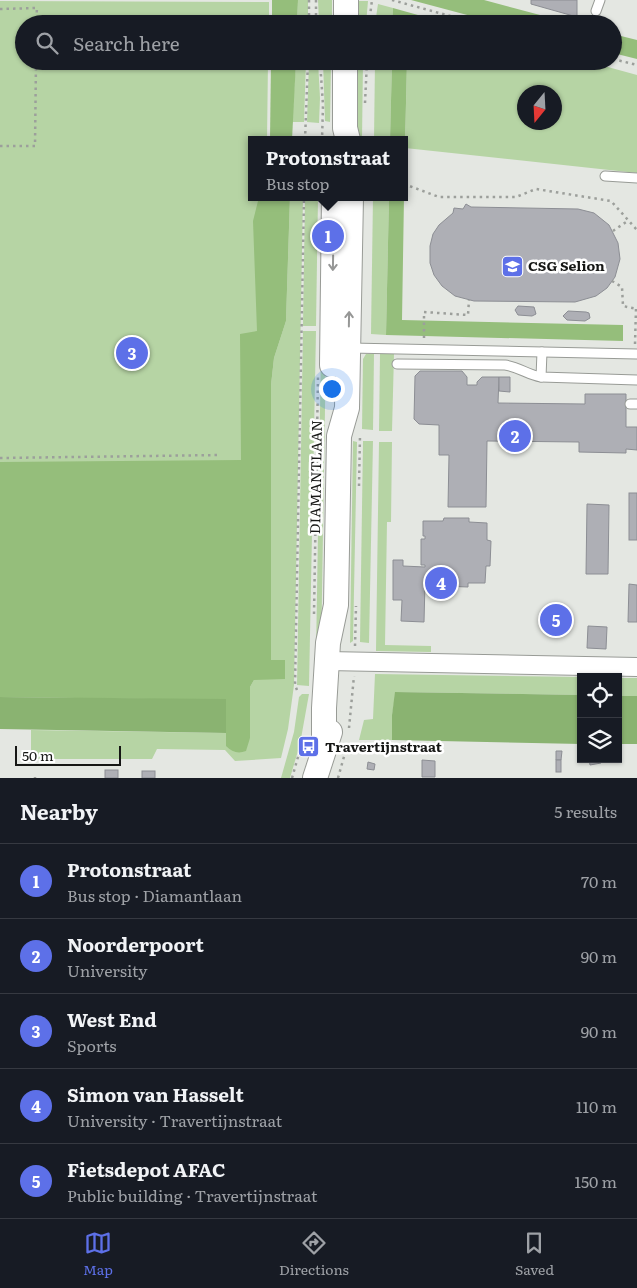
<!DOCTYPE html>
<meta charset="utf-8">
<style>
body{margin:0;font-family:Literata,serif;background:#242831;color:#f1f3f6}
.controls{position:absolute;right:15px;bottom:15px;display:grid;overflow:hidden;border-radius:0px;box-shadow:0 1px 4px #0004}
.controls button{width:45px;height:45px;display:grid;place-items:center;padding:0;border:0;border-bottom:1px solid #363941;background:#171b24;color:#f1f3f6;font:25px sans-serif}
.compass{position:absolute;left:517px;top:85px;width:45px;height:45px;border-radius:50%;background:#171b24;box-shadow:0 1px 4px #0004;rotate:198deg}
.scale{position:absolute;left:15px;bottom:12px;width:106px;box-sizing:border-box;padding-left:5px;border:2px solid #161715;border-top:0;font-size:14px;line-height:18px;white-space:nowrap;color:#161715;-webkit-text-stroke:4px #fff;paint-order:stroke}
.you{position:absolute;left:331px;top:388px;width:18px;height:18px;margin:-12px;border:4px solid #fff;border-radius:50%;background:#1a73e8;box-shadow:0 0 0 8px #1a73e833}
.badge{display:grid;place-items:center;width:32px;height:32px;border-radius:50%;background:#5d70e8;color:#fff;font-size:16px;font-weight:700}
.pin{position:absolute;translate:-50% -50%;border:2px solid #fff;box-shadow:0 1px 5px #0006}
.popup{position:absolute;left:248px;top:136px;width:160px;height:65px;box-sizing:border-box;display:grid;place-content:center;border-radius:0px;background:#171b24;filter:drop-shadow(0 1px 4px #0005);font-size:16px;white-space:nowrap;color:#9ea1a6}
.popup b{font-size:19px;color:#f1f3f6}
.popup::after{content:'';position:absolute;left:50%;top:100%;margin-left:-10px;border:10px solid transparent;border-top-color:#171b24}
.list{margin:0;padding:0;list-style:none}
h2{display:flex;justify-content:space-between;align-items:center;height:65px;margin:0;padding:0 20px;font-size:21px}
h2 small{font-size:16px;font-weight:400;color:#9ea1a6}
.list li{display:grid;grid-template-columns:32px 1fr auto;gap:15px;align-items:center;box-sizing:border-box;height:75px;padding:0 20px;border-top:1px solid #363941}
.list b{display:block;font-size:19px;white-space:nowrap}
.list p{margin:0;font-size:16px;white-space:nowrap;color:#9ea1a6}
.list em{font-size:16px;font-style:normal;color:#9ea1a6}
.icon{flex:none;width:28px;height:28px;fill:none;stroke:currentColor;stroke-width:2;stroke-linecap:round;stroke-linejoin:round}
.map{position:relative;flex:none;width:637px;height:778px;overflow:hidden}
.search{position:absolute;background:#171b24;box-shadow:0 1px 4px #0004;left:15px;right:15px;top:15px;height:55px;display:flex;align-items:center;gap:12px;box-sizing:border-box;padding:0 18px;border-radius:28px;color:#9ea1a6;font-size:19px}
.sheet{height:440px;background:#171b24}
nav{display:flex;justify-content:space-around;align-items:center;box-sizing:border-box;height:70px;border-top:1px solid #363941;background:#171b24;font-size:14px;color:#9ea1a6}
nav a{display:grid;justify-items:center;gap:2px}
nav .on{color:#5d70e8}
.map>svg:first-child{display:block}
.green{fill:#b6d4a4;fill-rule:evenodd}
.forest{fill:#95be7b}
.water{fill:#8ab371}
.building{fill:#aeafb5;stroke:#8c8e94}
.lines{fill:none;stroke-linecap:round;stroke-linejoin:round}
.lane-casing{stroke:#989b96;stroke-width:11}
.street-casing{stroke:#989b96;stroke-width:20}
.secondary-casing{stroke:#989b96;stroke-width:26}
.path{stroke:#9c9f9b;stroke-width:2.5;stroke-dasharray:2.5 4;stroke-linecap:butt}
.lane{stroke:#fff;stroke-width:9}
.street{stroke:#fff;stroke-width:18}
.secondary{stroke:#fff;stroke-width:24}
.oneway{stroke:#969796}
.labels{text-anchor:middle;stroke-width:5;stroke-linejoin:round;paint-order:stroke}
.poi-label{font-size:14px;font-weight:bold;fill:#161715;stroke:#fff;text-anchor:start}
.street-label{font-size:14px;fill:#161715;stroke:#fff}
</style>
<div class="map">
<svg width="637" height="778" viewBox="0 0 637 778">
<rect width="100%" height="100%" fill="#e4e7e2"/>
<g class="green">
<path d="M298,0H308V24H297Z"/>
<path d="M318,0H332V24H319Z"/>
<path d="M0,1L269,2V24H24V61H268L267,140H252V197H266L259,648L0,645Z"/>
<path d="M359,1H368L366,24H358Z"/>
<path d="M378,4L393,8L392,24H375Z"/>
<path d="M296,61H306L304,122H292Z"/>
<path d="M309,61H318L320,98L319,123L307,122Z"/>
<path d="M323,61H331L330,122L325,121Z"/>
<path d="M358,61H363L362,140H357Z"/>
<path d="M375,61H392L390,140H374Z"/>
<path d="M407,61H586L637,75V173L405,148ZM524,92H554V122H524Z"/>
<path d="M290,197H303L294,685L288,729L281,758L235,761L225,750L157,749L152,759H31V730L226,733L227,746L250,738V687L254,680L285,660L271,661V385L274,358L286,321Z"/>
<path d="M305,197H318L316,326H303Z"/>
<path d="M373,197H389L386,335L371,334Z"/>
<path d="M303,331H316L309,686L297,685Z"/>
<path d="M326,348L321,655L316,654L321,349Z"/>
<path d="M366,354H374L373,430L362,429L363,359Z"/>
<path d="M380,354H394L392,431H379Z"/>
<path d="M353,441L357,442L353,641L350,643Z"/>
<path d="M363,441H373L369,643L360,642Z"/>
<path d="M379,442H392L391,522H387L385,645L431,646V652L376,651Z"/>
<path d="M375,674L581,677V695L396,692L392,715V740H359L364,720L373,719Z"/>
<rect x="618" y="678" width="19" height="18"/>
<path d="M302,694H309L300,744L290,778H281L294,732L299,697Z"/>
</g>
<g class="forest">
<path d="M272,0H298L297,24H272Z"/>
<path d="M411,0H484L574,24H501Z"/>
<path d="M393,8L450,24H392Z"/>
<path d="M613,34L637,40V59L613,53Z"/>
<path d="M271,61H296L292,140H270Z"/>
<path d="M392,61H407L404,187V140H390Z"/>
<path d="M259,197H290L286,321L274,358L271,385V660H285V679L254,680L250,687V738L246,751C238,754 232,752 226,746V700L0,697V462L241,460L240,334L257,331L253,221Z"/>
<path d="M389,197H404L402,320L623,325V341L386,335Z"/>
</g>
<g class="water">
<path d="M395,692L581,695V744L392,740V715Z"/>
<rect x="618" y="696" width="19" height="48"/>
<path d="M0,697L226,699V733L0,729Z"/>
</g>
<g class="building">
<path d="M531,0H577V17L531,4Z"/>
<path d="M466,204L471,207L578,209L594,213L609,225L618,243L620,259L615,277L607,288L596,296L575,302L474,301L455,296L442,286L434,275L430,263V246L433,234L439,225L453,213L454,208L463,209Z"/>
<path d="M518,306L534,307L536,314L532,316L518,315L515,310Z"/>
<path d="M568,311L586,312L589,313L590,318L585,321L567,320L563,316Z"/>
<path d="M420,371H462L467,377V385H477V382L482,377H499L498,403L585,404V394H626V427H637V450L626,449V453L579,452V442L487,441L486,507H448L449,455H439V425L419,424L414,419L415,376Z"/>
<path d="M499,377H510V392L499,391Z"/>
<rect x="629" y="493" width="8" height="47"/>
<path d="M587,504L609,505L608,574H586Z"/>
<path d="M444,518H469V522L487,523V540L491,541L490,566H486L485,583H468V587L442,586V582H425L424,622L401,621L402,600H393V560H403V566L425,567V565H421V539H425V536H423V521H443Z"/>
<path d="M629,584L637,585V622H628Z"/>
<path d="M588,626L607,627L606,649L587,648Z"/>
<path d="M556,751H562L561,760H556Z"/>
<path d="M589,759H600L601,763L590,765Z"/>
<path d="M422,760L435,761V777H422Z"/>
<rect x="556" y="760" width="5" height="12"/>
<path d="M368,762L375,764L374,770L367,769Z"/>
<rect x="105" y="770" width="13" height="8"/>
<rect x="142" y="771" width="13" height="7"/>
</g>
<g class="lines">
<defs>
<g id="lane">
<path d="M596,11L600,0"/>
<path d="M605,176L637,178"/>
<path d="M350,348L637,354"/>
<path d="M542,352L541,377L637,380"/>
<path d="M397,364L505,365C519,367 528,375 541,377"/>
<path d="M630,404H637"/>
</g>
<path id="street" d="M327,661L637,667"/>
<g id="secondary">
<path d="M346,24V0"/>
<path d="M345,61V128L348,140"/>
<path d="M332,365L334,197"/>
<path d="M324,747V708L328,643L336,605L339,436L347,408L351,197"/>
<path d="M315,778L330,732"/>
</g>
</defs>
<use href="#lane" class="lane-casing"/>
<use href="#street" class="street-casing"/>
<use href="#secondary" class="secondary-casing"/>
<g class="path">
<path d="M309,0V24"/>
<path d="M316,0V24"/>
<path d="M392,0L479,24"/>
<path d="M0,9L37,8L36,24"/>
<path d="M369,24L372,0"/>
<path d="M613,59L637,65"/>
<path d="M320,61L323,105L322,140"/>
<path d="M365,103L367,61"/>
<path d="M305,140L308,61"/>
<path d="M0,146H35L36,61"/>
<path d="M404,184L439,197H516L536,189L611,201L637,230"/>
<path d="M613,231L629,220"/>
<path d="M612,281L622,287L623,306L637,309"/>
<path d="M424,338V312L468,315L469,300"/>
<path d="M635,344L636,309"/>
<path d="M0,458L221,455"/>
<path d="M359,486L360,436"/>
<path d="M314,614L318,377"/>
<path d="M355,646L356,606"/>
<path d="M297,690L295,685L304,197"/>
<path d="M349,728L354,676"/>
<path d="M35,778V777"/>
<path d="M292,778L304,736"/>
<path d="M338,778L347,746"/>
</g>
<use href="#lane" class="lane"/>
<use href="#street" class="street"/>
<use href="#secondary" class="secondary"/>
</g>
<defs><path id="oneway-shaft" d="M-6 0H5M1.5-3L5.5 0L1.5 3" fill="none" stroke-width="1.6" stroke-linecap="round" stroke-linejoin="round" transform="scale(1.25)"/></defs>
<g class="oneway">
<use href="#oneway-shaft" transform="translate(333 263) rotate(91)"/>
<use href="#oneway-shaft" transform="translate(349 319) rotate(-89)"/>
</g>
<defs>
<symbol id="university-square" viewBox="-11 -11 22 22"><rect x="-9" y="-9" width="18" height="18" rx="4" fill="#5d70e8" stroke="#fff"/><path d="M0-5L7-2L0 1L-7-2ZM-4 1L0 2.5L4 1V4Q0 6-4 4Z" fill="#fff"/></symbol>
<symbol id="bus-square" viewBox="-11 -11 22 22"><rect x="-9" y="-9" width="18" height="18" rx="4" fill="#5d70e8" stroke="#fff"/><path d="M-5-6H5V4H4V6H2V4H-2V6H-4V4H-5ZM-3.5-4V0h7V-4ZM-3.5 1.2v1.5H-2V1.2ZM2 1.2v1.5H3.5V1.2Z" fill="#fff"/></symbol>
</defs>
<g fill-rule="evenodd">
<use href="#university-square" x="500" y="254" width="25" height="25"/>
<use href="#bus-square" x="296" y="734" width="25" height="25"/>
</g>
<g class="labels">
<g class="poi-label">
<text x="528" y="271">CSG Selion</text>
<text x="325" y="752">Travertijnstraat</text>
</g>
<g class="street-label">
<text transform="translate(316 477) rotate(-89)" y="5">DIAMANTLAAN</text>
</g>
</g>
</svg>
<div class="controls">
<button><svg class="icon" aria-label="locate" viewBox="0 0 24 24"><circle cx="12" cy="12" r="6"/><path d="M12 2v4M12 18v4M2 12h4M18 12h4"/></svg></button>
<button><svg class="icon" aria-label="layers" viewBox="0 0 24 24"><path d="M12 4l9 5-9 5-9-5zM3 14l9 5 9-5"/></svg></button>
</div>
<svg class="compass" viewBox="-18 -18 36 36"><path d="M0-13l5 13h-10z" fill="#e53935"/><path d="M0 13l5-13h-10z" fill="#9ea1a6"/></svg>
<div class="scale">50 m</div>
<div class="you"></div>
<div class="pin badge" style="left:328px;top:236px">1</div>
<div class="popup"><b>Protonstraat</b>Bus stop</div>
<div class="pin badge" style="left:515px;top:436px">2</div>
<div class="pin badge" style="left:132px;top:353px">3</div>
<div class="pin badge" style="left:441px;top:583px">4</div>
<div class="pin badge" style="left:556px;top:620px">5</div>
<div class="search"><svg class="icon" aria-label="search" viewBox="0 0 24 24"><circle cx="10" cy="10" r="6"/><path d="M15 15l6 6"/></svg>Search here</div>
</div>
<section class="sheet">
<h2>Nearby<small>5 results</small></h2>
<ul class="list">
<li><span class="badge">1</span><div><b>Protonstraat</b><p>Bus stop · Diamantlaan</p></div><em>70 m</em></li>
<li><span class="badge">2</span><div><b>Noorderpoort</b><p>University</p></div><em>90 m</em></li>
<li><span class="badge">3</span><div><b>West End</b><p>Sports</p></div><em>90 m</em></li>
<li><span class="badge">4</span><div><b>Simon van Hasselt</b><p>University · Travertijnstraat</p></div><em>110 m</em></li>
<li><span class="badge">5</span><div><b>Fietsdepot AFAC</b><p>Public building · Travertijnstraat</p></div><em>150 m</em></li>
</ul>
</section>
<nav>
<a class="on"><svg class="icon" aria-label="map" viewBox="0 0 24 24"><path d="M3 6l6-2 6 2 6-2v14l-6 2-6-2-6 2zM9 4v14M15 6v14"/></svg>Map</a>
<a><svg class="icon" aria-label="directions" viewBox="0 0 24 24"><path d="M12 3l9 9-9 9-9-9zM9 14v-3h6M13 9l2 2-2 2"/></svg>Directions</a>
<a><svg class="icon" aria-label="saved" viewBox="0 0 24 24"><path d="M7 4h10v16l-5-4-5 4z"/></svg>Saved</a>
</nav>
